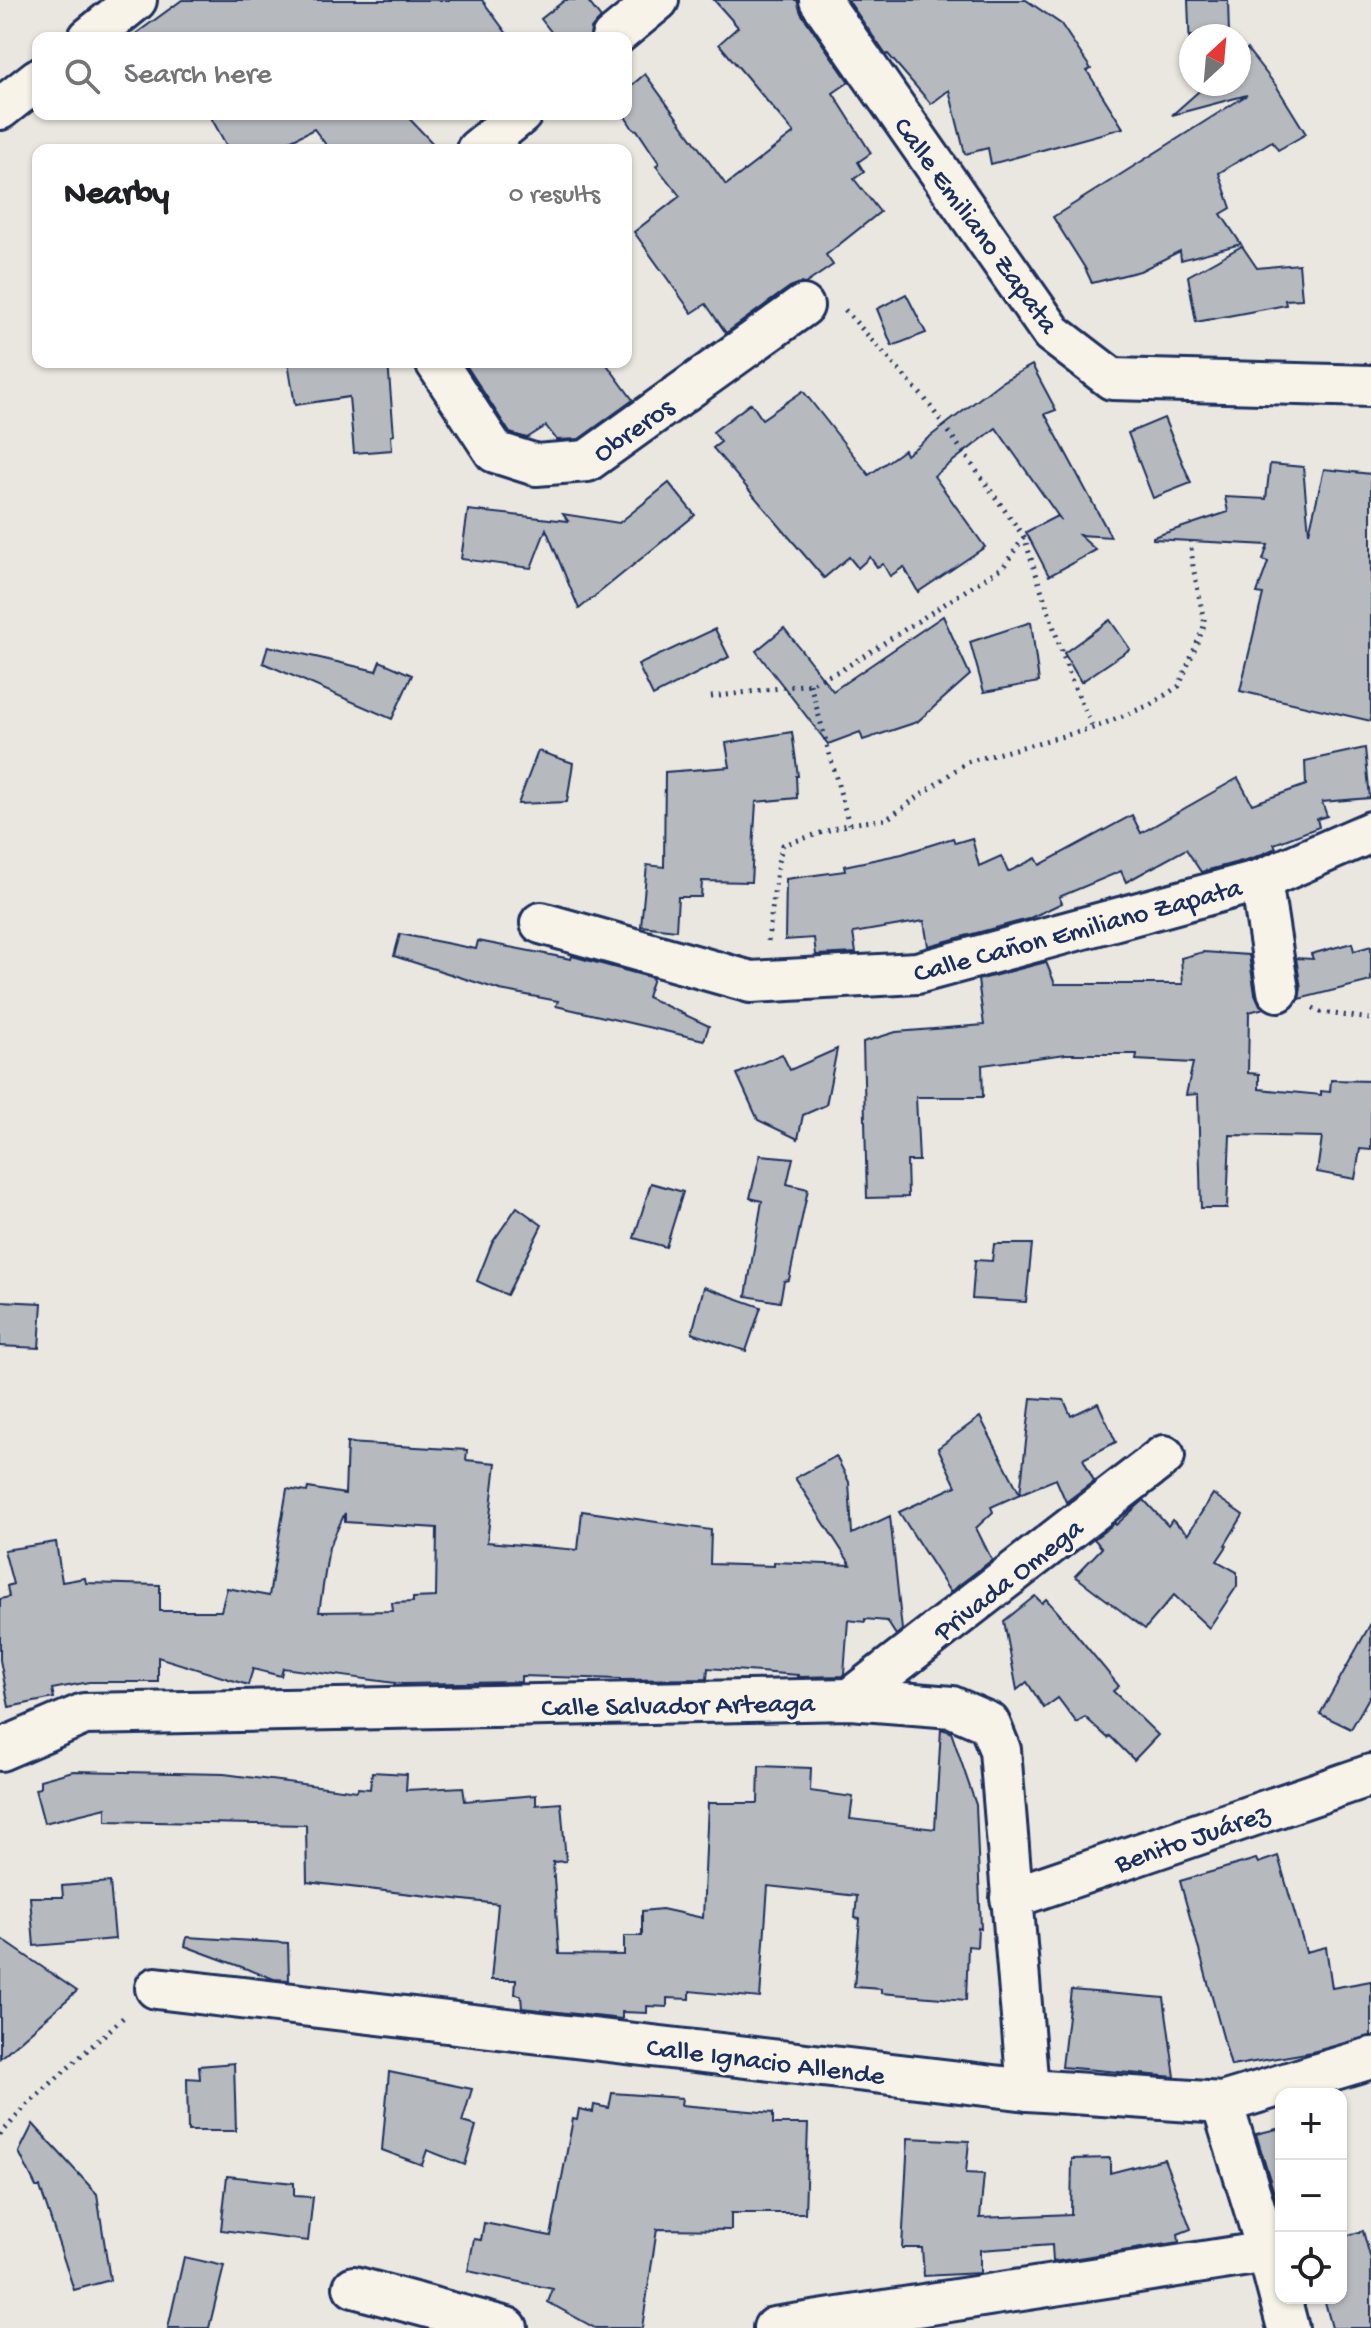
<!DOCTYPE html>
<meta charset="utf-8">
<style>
body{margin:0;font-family:"Gochi Hand",sans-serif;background:#f2f2f2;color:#202124}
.controls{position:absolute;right:24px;bottom:24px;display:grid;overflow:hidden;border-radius:16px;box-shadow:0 2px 6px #0004}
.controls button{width:72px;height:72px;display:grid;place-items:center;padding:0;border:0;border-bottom:2px solid #e0e0e0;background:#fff;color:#202124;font:40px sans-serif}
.compass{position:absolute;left:1179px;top:24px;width:72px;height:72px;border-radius:50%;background:#fff;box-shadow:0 2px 6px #0004;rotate:26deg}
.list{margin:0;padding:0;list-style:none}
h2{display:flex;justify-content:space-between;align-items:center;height:104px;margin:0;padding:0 32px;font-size:34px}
h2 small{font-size:26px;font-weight:400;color:#757577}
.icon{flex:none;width:44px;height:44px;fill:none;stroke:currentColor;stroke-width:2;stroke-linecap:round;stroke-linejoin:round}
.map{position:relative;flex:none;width:1371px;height:2328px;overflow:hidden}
.search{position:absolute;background:#fff;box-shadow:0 2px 6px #0004;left:32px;top:32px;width:600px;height:88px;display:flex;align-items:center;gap:20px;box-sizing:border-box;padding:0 28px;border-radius:16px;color:#757577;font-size:30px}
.panel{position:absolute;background:#fff;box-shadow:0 2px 6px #0004;left:32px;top:144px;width:600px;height:224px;border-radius:16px}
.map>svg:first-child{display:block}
.building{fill:#b6babf;stroke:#1b2f5e;stroke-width:2;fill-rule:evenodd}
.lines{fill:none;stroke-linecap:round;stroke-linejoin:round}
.street-casing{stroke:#1b2f5e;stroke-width:46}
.path{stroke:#1b2f5e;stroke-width:5;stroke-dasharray:2 6;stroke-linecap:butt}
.street{stroke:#f7f3e8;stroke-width:40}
.labels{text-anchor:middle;stroke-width:6;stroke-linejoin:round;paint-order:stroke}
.street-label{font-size:28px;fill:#1b2f5e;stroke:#f7f3e8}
</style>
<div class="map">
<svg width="1371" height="2328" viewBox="0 0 1371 2328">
<rect width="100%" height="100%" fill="#eae7e0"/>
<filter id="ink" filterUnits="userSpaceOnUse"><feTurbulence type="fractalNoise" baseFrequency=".0125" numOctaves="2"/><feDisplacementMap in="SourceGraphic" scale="16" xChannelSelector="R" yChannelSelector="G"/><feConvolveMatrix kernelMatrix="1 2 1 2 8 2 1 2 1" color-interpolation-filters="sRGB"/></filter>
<g filter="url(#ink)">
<g class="building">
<path d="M182,0H482L510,38H130Z"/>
<path d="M565,0H587L601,18L591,29L590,38H556L541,19Z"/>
<path d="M714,0H797L801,13L849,82L833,93L871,153L858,162L864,172L854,179L880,212L826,255L833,265L805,284L800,283L790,287L726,333L706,304L692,313L634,232L680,196L656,166L659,163L637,130L633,129L626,118V90L645,74L726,185L794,133L719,44L738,27Z"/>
<path d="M848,0H1026L1061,24L1091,69L1087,71L1123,128L991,164L988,148L965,154L949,90L931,104L888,54L886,55Z"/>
<path d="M1188,0H1228L1229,36H1191L1190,50Z"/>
<path d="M1247,49L1277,87L1306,134L1278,150L1272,141L1219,173L1231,208L1221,214L1241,244L1181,260L1180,251L1140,271L1092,283L1085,268L1053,217L1247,95L1172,115L1207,84H1239V56Z"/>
<path d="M209,114H405L439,150H330L314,129L271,150H229Z"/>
<path d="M1242,246L1257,268L1299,264L1302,299L1285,300L1286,305L1196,322L1188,276Z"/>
<path d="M906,294L926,333L892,346L877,309Z"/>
<path d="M288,362H388L394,435L391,436L392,450L354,453L349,397L295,405Z"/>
<path d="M464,362H605L633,400L579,439L557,440L546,426L527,438L510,433Z"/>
<path d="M1032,365L1056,410L1045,414L1111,537L1079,535L1096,550L1049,576L1026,532L1057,516L1061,520L996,428L934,476L985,547L918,592L904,567L890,576L883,564L877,567L870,557L858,568L849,557L824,578L713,448L721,442L713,432L751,403L762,419L803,391L869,475L904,450L906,455L1001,382Z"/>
<path d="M1164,418L1191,483L1153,498L1128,433Z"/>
<path d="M1270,464L1303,467L1309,533L1324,469L1371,474V721L1240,691L1263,594L1257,593L1268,562L1263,560L1268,545L1153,539V537L1228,512L1225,497L1266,499Z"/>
<path d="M669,483L695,515L579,609L546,529L531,568L461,559L468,510L568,521L563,514L619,523Z"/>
<path d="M943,616L970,675L917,722L863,740L860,732L828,744L756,651L784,628L833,691Z"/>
<path d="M1110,620L1130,649L1081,682L1064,653Z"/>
<path d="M1031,622L1039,682L984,692L970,642Z"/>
<path d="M715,629L729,657L653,696L638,665Z"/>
<path d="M268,646L376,671L380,661L412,675L392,719L263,663Z"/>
<path d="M792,732L798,776H796L797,798L756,802L751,882L702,881L701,897H678L676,930L641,926L647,865L664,867L665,772L730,767L726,743Z"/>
<path d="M1365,748L1370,798L1322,802L1327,816L1317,819L1319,827L1274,844L1276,848L1253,858L1201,872L1186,849L1126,882L1121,871L1059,897L1062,903L1028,919L928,946L924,921L853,933L856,953L816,955L814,938L785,940L786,879L845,871L844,866L902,854L953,838L955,843L972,838L979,866L1001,856L1008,872L1036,858L1040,865L1132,815L1141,833L1238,778L1252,804L1306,785L1305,761Z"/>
<path d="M538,751L573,763L567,802L518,804Z"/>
<path d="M400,934L476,949L478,941L571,959L572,956L653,978L647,997L709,1026L704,1040L556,1006L558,1001L500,990L394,956Z"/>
<path d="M1352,943L1354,951L1371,946V981L1299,999L1301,988L1296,958L1313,959L1311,954Z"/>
<path d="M1203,952L1249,955L1255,994L1260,1005L1264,1008L1249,1012L1248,1073L1259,1074V1089L1321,1095V1091L1330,1092L1331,1080L1371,1081V1150L1360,1149L1355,1179L1317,1172L1322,1137L1230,1135L1227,1208H1201L1198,1094L1186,1095L1193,1063L1136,1060L1137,1054H1066L982,1065L983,1097H916L919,1161H907L908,1197L867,1198L863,1042L896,1032L984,1025L978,980L1046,962L1055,984H1183L1181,958Z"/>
<path d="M837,1049L826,1105L803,1115L798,1139L758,1120L737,1074L782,1054L790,1070Z"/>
<path d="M760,1155L793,1158L787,1184L808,1189L789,1280L784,1281L780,1302L746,1296L762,1201L750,1198Z"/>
<path d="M651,1183L683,1192L666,1247L634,1238Z"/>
<path d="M517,1207L542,1225L507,1295L477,1281L492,1243Z"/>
<path d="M994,1244H1032L1026,1302L972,1299L975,1260L992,1261Z"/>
<path d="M704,1287L761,1307L746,1351L692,1333Z"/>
<path d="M0,1301L42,1303L39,1348L0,1346Z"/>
<path d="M1031,1398L1064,1400L1071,1416L1098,1403L1116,1442L1083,1459L1094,1481L1066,1502L1056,1479L1020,1494Z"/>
<path d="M980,1417L1020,1494L991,1507L993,1512L976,1528L992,1560L950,1592L899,1512L956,1486L938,1448Z"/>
<path d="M347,1443L467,1450L466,1460L496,1463L487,1542L578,1550L582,1511L711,1530L710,1564L774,1566V1562L851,1565L795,1478L836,1456L849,1482L852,1534L890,1516L902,1630L896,1635L887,1621L865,1619V1622L848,1620L844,1674L842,1676L798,1677V1675L708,1668L707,1679L620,1680V1679L521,1676V1682L403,1684L283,1668L281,1676L253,1669L248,1685L158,1657V1682H89L52,1689L54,1698L9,1707L0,1660V1599L9,1597L7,1586L13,1584L4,1550L56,1542L62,1582L85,1578L86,1583L160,1585V1611H221L227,1588L269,1596L287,1489L307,1492L308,1488L345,1494ZM345,1513V1522L437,1528L436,1597L413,1598V1602L392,1603L393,1611L319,1612L329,1547Z"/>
<path d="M1213,1494L1243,1515L1225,1545L1227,1546L1217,1561L1237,1572V1586L1209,1628L1174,1595L1145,1629L1075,1576L1102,1548L1094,1539L1115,1523L1116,1525L1144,1500L1168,1526L1172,1520L1188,1534Z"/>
<path d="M1035,1596L1042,1603L1046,1599L1062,1617L1119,1686L1113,1691L1158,1735L1134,1760L1110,1736L1108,1738L1085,1717L1077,1723L1058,1698L1044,1708L1027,1682L1017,1690L1004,1621Z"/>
<path d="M1371,1623V1694L1351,1729L1320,1714Z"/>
<path d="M941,1729L951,1732L976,1805L981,1929L978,1928L977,1947L968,1946L966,2000L881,1993V1989L854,1987L860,1919L855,1918L857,1896L768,1886L760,1998L690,1991V1999L667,1998V2007L647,2006V2013L622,2012V2019L522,2008L521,1995L515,1994L516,1980H491L498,1904L307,1882L306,1825L106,1821V1808L44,1823L35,1789L40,1788V1780L73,1771L224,1774L357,1791L358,1788L370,1789L372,1772L407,1774L406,1790L463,1787L465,1801L536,1795V1805L561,1803L566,1861L553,1862L559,1954L624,1955V1936H642V1911L662,1909L703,1918L708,1803H758L759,1766L811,1768L810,1791L853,1797L850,1819L935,1829Z"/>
<path d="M1278,1856L1306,1952L1326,1947L1332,1988L1371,1981V2036L1312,2052L1231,2066L1180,1881L1256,1859L1258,1863Z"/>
<path d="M110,1882L115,1939L34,1946L30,1897H63L62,1886Z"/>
<path d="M187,1937L288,1943L289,1980L274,1979L185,1946Z"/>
<path d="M0,1938L77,1991L0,2058Z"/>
<path d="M1071,1990L1164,1998L1175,2077L1062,2067Z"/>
<path d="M234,2063L236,2131H188L187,2078L200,2079L199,2066Z"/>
<path d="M389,2072L472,2089L462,2122L476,2126L465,2165L427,2150L422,2165L382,2150Z"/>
<path d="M612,2093L682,2098L681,2105L773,2113V2124H808L805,2213H731V2230L657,2229L642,2328H595L548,2302L553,2289L468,2271L474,2239L481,2240L484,2223L551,2236L573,2119L577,2120L579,2109L593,2112L594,2105L609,2108Z"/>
<path d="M33,2124L97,2194L110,2280L74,2290L40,2187H36L19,2152Z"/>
<path d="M1281,2128V2216L1256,2134Z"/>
<path d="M908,2138L969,2141L966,2173L984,2174L980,2218L1071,2214L1072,2159L1110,2158V2173L1164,2159L1191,2229L1178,2234L1179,2242L1053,2262L1052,2245L980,2250V2273L924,2276L922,2248H902Z"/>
<path d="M227,2176L294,2183V2196L313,2197L308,2241L221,2230Z"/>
<path d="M1363,2231L1371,2260V2328H1332L1324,2298H1341V2237Z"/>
<path d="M184,2257L224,2266L209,2328H168Z"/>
</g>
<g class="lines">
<defs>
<g id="street">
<path d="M820,0L1052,333L1112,379L1371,386"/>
<path d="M89,38L136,0"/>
<path d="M612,38L658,0"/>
<path d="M0,109L38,79"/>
<path d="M477,150L521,114"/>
<path d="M436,362L495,452L536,465L587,461L803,306"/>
<path d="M1261,880L1278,991"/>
<path d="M541,923L751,982L917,973L1261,880L1371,832"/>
<path d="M850,1699L1164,1456"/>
<path d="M0,1750L84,1714L850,1699L952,1707L989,1723L1000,1750L1028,2090"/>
<path d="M1011,1898L1371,1775"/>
<path d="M156,1988L1028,2090L1222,2103L1371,2058"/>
<path d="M1222,2103L1268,2252L1288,2328"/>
<path d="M354,2287L507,2328"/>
<path d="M774,2328L1268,2252"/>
</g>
</defs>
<use href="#street" class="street-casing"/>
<g class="path">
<path d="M845,310L925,399L1024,537L1070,677L1093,728"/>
<path d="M810,684L849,824"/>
<path d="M711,697L810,684L843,669L1004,566L1024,537"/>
<path d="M768,941L778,862L783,845L849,824L887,819L967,762L1093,728L1150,705L1179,686L1205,624L1193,567L1190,536"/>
<path d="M1313,1008L1320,1012L1371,1019"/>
<path d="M0,2135L24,2108L127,2014"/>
</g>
<use href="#street" class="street"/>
</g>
</g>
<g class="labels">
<g class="street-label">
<text transform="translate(978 224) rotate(54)" y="10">Calle Emiliano Zapata</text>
<text transform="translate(632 428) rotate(-35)" y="10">Obreros</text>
<text transform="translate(1077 928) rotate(-15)" y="10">Calle Cañon Emiliano Zapata</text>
<text transform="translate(1007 1578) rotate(-38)" y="10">Privada Omega</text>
<text transform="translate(678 1703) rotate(-1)" y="10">Calle Salvador Arteaga</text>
<text transform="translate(1191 1836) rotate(-19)" y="10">Benito Juárez</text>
<text transform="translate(766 2059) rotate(7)" y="10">Calle Ignacio Allende</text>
</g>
</g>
</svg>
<div class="controls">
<button>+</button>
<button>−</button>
<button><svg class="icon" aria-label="locate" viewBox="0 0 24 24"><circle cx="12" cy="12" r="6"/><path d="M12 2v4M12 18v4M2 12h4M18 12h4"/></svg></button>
</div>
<svg class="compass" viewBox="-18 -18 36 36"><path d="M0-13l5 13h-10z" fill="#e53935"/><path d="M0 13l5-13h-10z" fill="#757577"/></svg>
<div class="search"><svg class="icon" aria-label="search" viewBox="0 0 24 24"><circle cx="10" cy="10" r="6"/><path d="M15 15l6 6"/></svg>Search here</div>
<section class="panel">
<h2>Nearby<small>0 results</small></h2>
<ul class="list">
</ul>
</section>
</div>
